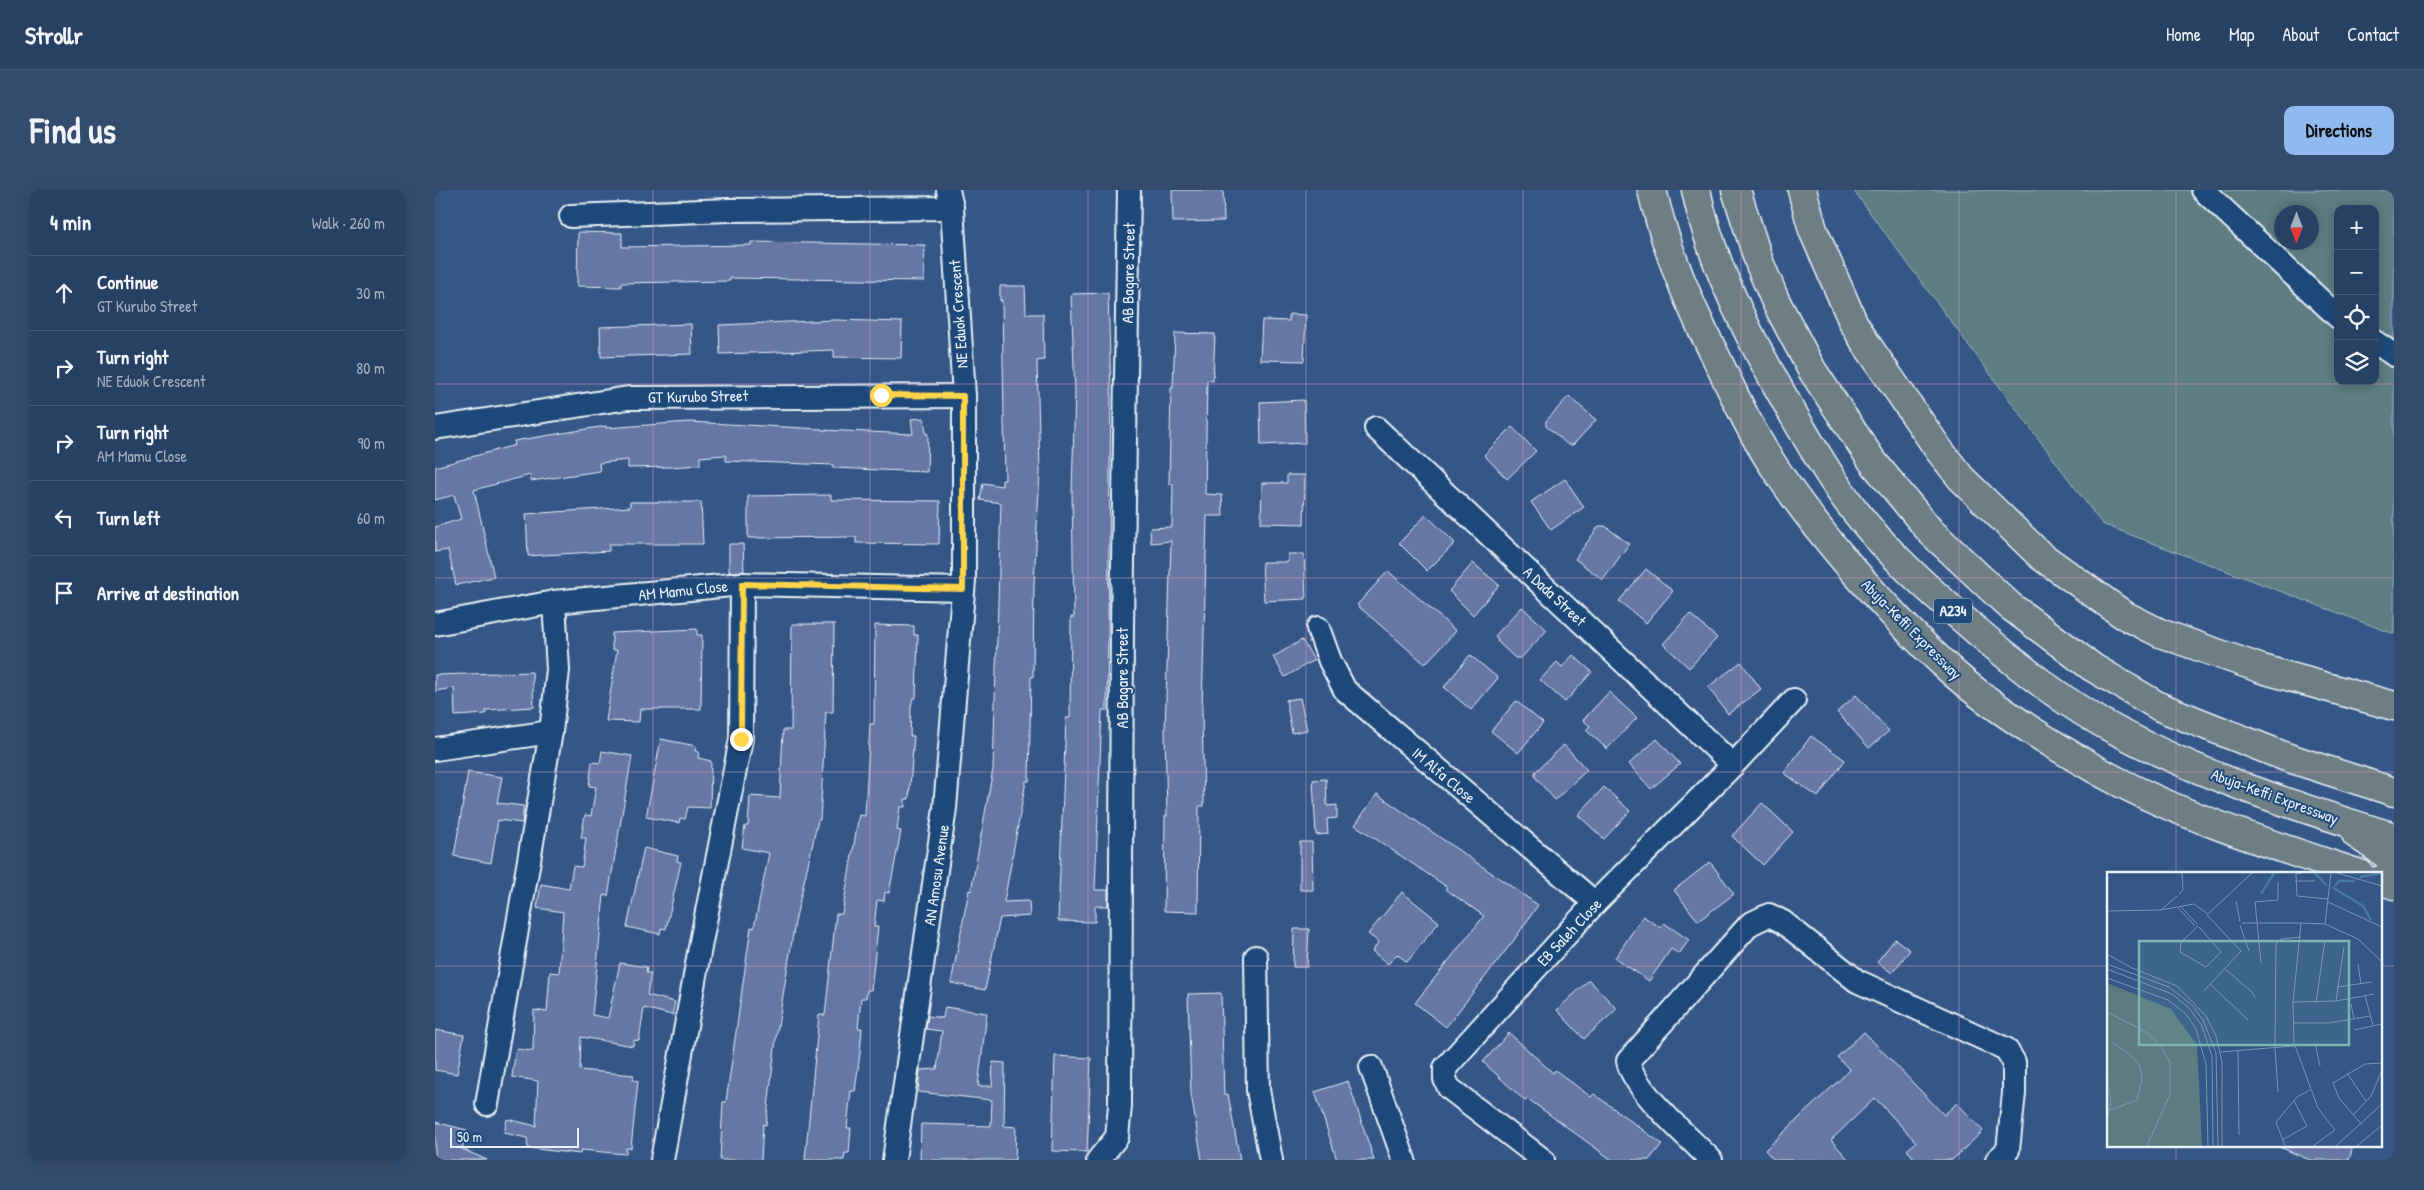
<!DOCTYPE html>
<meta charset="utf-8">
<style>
body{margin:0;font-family:"Patrick Hand",sans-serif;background:#334c6e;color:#f1f3f6}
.controls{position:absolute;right:15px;top:15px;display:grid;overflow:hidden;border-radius:10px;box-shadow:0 2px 12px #0003}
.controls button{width:45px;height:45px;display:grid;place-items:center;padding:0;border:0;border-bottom:1px solid #435a79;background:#274165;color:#f1f3f6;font:25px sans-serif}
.compass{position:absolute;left:1839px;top:15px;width:45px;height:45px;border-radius:50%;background:#274165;box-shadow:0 2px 12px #0003;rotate:180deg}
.scale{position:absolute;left:15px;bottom:12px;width:129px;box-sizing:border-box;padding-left:5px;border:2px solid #e8f1f8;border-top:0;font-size:14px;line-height:18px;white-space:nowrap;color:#e8f1f8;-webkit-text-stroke:4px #1f4a7a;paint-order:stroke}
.stop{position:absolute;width:15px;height:15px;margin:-11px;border:4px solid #ffd54a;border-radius:50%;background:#fff}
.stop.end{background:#ffd54a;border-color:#fff;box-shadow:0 1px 5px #0008}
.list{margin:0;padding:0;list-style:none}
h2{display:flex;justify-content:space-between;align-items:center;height:65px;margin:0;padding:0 20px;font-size:21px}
h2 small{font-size:16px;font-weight:400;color:#a4afbf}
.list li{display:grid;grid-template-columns:32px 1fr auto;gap:15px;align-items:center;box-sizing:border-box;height:75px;padding:0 20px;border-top:1px solid #435a79}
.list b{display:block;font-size:19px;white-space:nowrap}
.list p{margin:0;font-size:16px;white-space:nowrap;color:#a4afbf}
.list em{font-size:16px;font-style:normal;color:#a4afbf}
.icon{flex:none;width:28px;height:28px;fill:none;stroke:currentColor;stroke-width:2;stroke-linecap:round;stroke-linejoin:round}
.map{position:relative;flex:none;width:1959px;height:970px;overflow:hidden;border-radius:10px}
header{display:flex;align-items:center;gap:30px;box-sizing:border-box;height:70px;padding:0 25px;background:#274165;border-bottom:1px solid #435a79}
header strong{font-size:24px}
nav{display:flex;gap:28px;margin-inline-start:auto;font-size:18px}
.intro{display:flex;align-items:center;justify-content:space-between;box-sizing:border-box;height:120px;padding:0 30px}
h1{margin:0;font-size:35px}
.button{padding:12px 22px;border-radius:10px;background:#90b9f0;color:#111;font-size:18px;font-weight:700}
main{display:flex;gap:30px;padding:0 30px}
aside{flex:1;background:#274165;border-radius:10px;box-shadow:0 2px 12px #0003}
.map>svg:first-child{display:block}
.green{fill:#5b7d82;stroke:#a2b7bd;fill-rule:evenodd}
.building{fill:#6676a5;stroke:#e8f1f8}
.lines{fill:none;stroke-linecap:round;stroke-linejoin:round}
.minor-casing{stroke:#e8f1f8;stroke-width:26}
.highway-casing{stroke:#e8f1f8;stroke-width:31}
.minor{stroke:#1f4a7a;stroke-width:22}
.highway{stroke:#6d7e84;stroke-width:28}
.route{stroke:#ffd54a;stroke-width:6}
.grid{fill:none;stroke:#d99ab9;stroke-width:1;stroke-opacity:0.55}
.labels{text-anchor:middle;stroke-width:4;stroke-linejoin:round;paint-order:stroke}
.shield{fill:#1f4a7a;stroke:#acbfd2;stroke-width:1}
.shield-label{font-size:15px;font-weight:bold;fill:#e8f1f8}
.street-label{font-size:16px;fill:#e8f1f8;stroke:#1f4a7a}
.inset-river{fill:none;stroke:#457ba2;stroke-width:2.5}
.inset-road{fill:none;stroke:#7c95b4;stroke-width:1}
.view{fill:#7cb4b3;fill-opacity:0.15;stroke:#7cb4b3;stroke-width:2.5}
.inset-edge{fill:none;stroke:#e8f1f8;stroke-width:2.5}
</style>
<header>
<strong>Strollr</strong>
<nav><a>Home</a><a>Map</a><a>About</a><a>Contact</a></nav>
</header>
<div class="intro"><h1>Find us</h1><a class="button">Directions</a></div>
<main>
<aside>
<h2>4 min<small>Walk · 260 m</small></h2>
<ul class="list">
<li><svg class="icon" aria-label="ahead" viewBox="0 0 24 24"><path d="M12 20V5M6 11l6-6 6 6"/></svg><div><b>Continue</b><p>GT Kurubo Street</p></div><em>30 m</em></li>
<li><svg class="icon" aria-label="right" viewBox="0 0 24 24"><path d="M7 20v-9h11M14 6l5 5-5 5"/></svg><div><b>Turn right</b><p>NE Eduok Crescent</p></div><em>80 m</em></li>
<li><svg class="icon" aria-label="right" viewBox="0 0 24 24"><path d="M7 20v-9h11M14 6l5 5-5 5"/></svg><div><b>Turn right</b><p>AM Mamu Close</p></div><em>90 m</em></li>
<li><svg class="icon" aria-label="left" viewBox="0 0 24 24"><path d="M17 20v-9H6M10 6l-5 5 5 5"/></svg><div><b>Turn left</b></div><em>60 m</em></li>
<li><svg class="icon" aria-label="arrive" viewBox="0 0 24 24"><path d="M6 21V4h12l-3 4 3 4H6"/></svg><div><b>Arrive at destination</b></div></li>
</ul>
</aside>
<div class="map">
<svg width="1959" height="970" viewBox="0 0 1959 970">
<rect width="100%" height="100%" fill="#345787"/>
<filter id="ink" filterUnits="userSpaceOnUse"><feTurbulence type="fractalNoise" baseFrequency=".02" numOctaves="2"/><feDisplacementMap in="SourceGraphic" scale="10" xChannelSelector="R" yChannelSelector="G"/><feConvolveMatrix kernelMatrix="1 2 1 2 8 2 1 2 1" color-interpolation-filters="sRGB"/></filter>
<g filter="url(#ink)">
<path class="green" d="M1418,0H1959V444L1667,334ZM1903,19H1940V191H1903ZM1846,22H1876V52H1846Z"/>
<g class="building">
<path d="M737,0H788L789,31L738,32Z"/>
<path d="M143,42L187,43V57L316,55V52L490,55L489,91L295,88V91L186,93V97L142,96Z"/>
<path d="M565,96H590L591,124H608L609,170L602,171L605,281L599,394L598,487H596L594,591H591L569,712L594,711L595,726L565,728L550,800L516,793L534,700L536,701L558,579L566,313L545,310L548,293L567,296V290H570L567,110L565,111Z"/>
<path d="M673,103L676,203L672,520H667L660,700H673V716H660V732L623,731L631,528H635L636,427H639L637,302L640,200L636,104Z"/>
<path d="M854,124L871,125L869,171L825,170L827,130L854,131Z"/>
<path d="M400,130L467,132L466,168L399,167V160L285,164L284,135Z"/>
<path d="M256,134L257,164L166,167L165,137Z"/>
<path d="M740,143L780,144L778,191L772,190L770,304L787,305L788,326H772L767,520L769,616H764L763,722L729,721L730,626H732L730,541L736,351L716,353L715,338L737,337L738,294H734L736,198H738Z"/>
<path d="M1134,206L1161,230L1138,255H1133L1111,236V231Z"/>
<path d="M869,210L870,253L826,255L825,212Z"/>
<path d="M489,228L491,244H493L492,282L398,278V275L291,271V265L265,267V275L235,277L193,278V270L164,273L165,281L96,291L95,285L39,300L59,387L21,395L13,360L0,362V337L26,329L19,305L0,310V277L80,255L79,251L171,236V238L254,232L387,239V240L478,244L476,229Z"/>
<path d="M1077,237L1101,261L1072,289L1049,265Z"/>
<path d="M852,285H870L869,334L826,333L827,293H852Z"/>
<path d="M1130,289L1149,317L1116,340L1096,312Z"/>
<path d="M396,305V310L505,311L504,354L421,353V347L313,348V306Z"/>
<path d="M195,312H266L268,354H174V361L93,366L91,324L195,317Z"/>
<path d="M991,325L1020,353L992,381L964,353Z"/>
<path d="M1164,336H1170L1194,354L1168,390L1140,369Z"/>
<path d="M294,354H308L309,381L294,382Z"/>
<path d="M853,364H869L871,409L829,411L827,372H853Z"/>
<path d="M1038,373L1064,395L1038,425L1014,401Z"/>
<path d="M1211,379L1238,401L1211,433L1184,411Z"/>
<path d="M953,381L1021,441L990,474L922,415Z"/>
<path d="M1087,417L1112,440L1086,468H1080L1062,451L1063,449L1060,446Z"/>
<path d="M1255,424L1282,448L1254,478L1228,454Z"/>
<path d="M357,434H399L398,522H391L385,630H383L360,732L341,848L331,935L328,934L326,970H285L288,912H291L316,737L319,738L334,663L307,658L310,636H313L315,606L345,608L348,540H356Z"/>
<path d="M440,435L479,436V445H483L481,508H478L476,516L475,546H479L474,609H470V617H465L462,640L466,641L454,703L450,702L449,711L442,710L439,737H443L436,800H432L431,808H426L423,838H427L425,863L420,901H416L415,909L412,938H416L414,963H410L409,970H370L384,825H390L401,724H407L424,625L430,626L435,534H439Z"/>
<path d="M262,439V445H267L266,519H205L204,532L171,531L182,460H177V443Z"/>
<path d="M867,450L879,470L850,487L838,467Z"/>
<path d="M1035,465L1063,488L1036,520L1009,497Z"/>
<path d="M1138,465L1157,482L1130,512L1105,490L1122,472L1127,477Z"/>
<path d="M1306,472L1326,499L1293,524L1273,497Z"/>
<path d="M97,482L99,517L51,520V524L20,526L19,498L0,501V485Z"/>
<path d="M1174,502L1202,528L1172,559L1151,540L1155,536L1148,530Z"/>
<path d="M1421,505L1454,541L1434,558L1402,522Z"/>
<path d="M865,508L872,540L857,543L851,510Z"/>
<path d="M1081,511L1108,533L1083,563L1056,541Z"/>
<path d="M1376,546L1410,570L1383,607L1349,583Z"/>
<path d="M226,549L261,556L260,561L264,562L263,568L276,571L275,618L253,617L250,629L245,628L244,633L211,627Z"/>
<path d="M1222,549L1245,574L1216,599L1194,574Z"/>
<path d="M1129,555L1152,580L1120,610L1100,587V582Z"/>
<path d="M167,561L197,566L173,706L169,705L157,825L173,828L185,773L212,777L211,783H216L212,805L240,812L237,825L209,818L204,851L199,850L198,856L146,847L145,880L199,885L198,890L203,891L196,958H191V964L146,960L145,964L93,958L92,948L69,943L72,929L101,936L103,891L77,887L81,859L98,861L99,820L112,822L115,782L124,783L128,722L102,718L106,694L134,699L138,676L147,677L151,648H146L150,625L156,626L161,597L154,596L157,572L165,573Z"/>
<path d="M33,582L67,587L62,613L89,616L87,633L63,630L56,673L19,666Z"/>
<path d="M891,589L892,616L902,615V628L892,629L893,644L881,645L878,590Z"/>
<path d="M1169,597L1195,621L1169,649L1143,625Z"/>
<path d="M942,604L1103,715L1079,750L1011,837L980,813L1049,726L1010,699L1012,697L920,635Z"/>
<path d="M1327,613L1358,642L1328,675L1297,646Z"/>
<path d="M865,652H877L878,700H865Z"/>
<path d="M209,658L243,666L242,671L246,672L231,739L226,738L225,744L192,737Z"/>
<path d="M1275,672L1299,704L1263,731L1239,700Z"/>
<path d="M967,702L1004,732L972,772L962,764L953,774L937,761L944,752L933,744Z"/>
<path d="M1208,726L1226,738L1229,733L1254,750L1244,764L1236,759L1214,791L1180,768Z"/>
<path d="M859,739H874L872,777H858Z"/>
<path d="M1460,749L1475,760L1457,783L1442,772Z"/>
<path d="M1154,790L1182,819L1149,849L1122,820Z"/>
<path d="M786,803L789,905L793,904L805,970H767L756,904L753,804Z"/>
<path d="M510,817L552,823L543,896H557L558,872L570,873L569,936L581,937L580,970H485L486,934L556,936L557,910L483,902L485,880L502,879L507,841L491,839L493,826L508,828Z"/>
<path d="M0,840L29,845L22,884L0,880Z"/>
<path d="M1429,842L1509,925L1522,913L1548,941L1517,970H1481L1472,960L1481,952L1440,908L1396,950L1414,970H1339L1330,960L1415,880L1402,867Z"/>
<path d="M1074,843L1118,883L1120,880L1156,907L1159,904L1227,954L1214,970H1177L1093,909L1090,911L1048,872Z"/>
<path d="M620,866L656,868L652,962L617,961Z"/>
<path d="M913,891L939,970H902L880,902Z"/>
<path d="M0,932L32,940L27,959L52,970H0Z"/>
<path d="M1842,956H1918L1914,970H1875Z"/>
</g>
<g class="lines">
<defs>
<g id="minor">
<path d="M1768,0L1903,127"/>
<path d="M136,26L294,20L517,18"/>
<path d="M1940,152L1959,165"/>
<path d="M0,238L193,208L529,206"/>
<path d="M941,238L1298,575"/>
<path d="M0,434L119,412L307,394L528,399"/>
<path d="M883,438L895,471L910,500L1160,713"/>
<path d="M0,559L116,542"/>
<path d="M821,767L823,900L836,970"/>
<path d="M936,877L969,970"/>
<path d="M52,914L116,542L123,480L119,412"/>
<path d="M227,970L266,752L306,549L307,394"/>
<path d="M459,970L510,618L529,390V206L517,18L513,0"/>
<path d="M663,970L682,947L685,916L687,434L694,0"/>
<path d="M1108,970L1014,898L1010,889V878L1160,713L1298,575L1359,510"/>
<path d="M1276,970C1254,947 1199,901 1193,871L1315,734L1334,725L1348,732L1422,791L1571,859L1579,872V903L1573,960L1562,970"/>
</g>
<g id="highway">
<path d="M1217,0C1231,60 1254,115 1282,169C1299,205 1316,242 1338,275C1384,346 1452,422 1514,479C1553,515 1613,552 1660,579C1741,625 1837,655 1925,684"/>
<path d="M1261,0C1274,63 1303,125 1334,181C1357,223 1380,264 1406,302C1443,356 1494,400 1543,442C1587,479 1631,515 1682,541C1769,587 1865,618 1959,647"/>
<path d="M1301,0L1324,72L1340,110L1377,180L1438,272L1496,342L1575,416L1657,477L1725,517L1851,567L1959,602"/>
<path d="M1367,0L1378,40L1418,132L1430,152L1504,260L1526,288L1606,366L1689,425L1725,443L1827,479L1959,516"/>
<path d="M1921,644L1959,670"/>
<path d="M1945,690L1959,695"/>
</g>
</defs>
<use href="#minor" class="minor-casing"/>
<use href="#highway" class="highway-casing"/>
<use href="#minor" class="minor"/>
<use href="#highway" class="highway"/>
</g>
</g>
<g class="lines" filter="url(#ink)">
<path class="route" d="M306,549L307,394L528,399V206L446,205"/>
</g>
<path class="grid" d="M218,0V970M435,0V970M653,0V970M871,0V970M1088,0V970M1306,0V970M1524,0V970M1741,0V684M0,194H1959M0,388H1959M0,582H1959M0,776H1673M1945,776H1959M1741,956V970"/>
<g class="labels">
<rect class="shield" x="1499" y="408.5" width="38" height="25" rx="4"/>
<g class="shield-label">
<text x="1518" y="426">A234</text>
</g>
<g class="street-label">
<text transform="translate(693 83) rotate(-89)" y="6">AB Bagare Street</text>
<text transform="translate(523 124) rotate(-94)" y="6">NE Eduok Crescent</text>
<text transform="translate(263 206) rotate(-1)" y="6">GT Kurubo Street</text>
<text transform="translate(248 400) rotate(-6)" y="6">AM Mamu Close</text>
<text transform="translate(1120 406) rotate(43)" y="6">A Dada Street</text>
<text transform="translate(1477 439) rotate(45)" y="6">Abuja-Keffi Expressway</text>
<text transform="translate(687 488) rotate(-90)" y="6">AB Bagare Street</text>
<text transform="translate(1009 585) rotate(40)" y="6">IM Alfa Close</text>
<text transform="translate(1840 606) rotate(20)" y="6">Abuja-Keffi Expressway</text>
<text transform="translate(501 685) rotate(-82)" y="6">AN Amosu Avenue</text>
<text transform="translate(1134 742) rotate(-47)" y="6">EB Saleh Close</text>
</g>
</g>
<g transform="translate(1672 682)">
<rect width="275" height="275" fill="#345787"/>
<path d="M0,111L64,137L90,173L95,274H0Z" fill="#5b7d82"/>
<path class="inset-river" d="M208,1L220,14M253,5L275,1M228,14L232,9H248M225,15L256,34L264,48M154,22L167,1"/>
<path class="inset-road" d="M195,1L189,2L190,24L221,27M230,1L275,14M188,9H208M72,22L76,18L75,1M129,29L133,50M221,30L275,55M74,35L90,52M71,36L88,54M54,38L87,32L101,42L145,1M0,39L54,38L70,24M135,51H194M218,52L224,1M133,53L142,79M89,56L91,54L74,70L73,80L99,95L114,80L92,55M0,82L25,96L70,114L99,144L109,164L115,190V274M154,91L148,30L171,28V10M0,92L62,115L86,134L96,148L109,181L111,274M251,92L254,112M0,97L65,122L82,136L95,154L105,184L106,274M118,97L145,120L148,126M0,106L61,128L79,142L89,157L99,192L101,274M103,112L141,148M230,115L265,110M97,119L134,79L100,43M258,124L266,153M229,129L237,75M186,130L229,129L267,122M209,131L218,68M244,132L247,147M0,140L39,160L55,176L63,190V222L40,274M186,151H222L263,144M247,158L275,152M208,171L213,194M131,179L132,263M113,180L187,174M240,201L259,229M0,202L4,231L0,247M171,220L168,176L169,72L174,67L194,65M3,238L30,228L35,207L33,194L26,185L5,170M246,243L264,224L275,198M255,253L232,226L226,211L258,192L275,191M175,268L200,254L187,229M178,274L169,250L190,225L203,218M206,274L228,258L211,236L187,171L186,131L194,51L218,52L251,67L275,90M229,274L275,232M250,274L275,253"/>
<path class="view" d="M32,69H242V173H32Z"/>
<rect width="275" height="275" class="inset-edge"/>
</g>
</svg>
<div class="controls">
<button>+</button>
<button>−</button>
<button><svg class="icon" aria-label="locate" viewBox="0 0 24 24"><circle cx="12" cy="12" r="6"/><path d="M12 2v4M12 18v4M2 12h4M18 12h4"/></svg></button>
<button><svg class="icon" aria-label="layers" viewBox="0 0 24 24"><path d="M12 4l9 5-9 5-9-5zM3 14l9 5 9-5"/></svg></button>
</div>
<svg class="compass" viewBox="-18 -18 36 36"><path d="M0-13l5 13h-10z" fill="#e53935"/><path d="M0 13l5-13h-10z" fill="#a4afbf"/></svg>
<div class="scale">50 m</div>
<div class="stop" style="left:446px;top:205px"></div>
<div class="stop end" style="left:306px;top:549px"></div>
</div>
</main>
